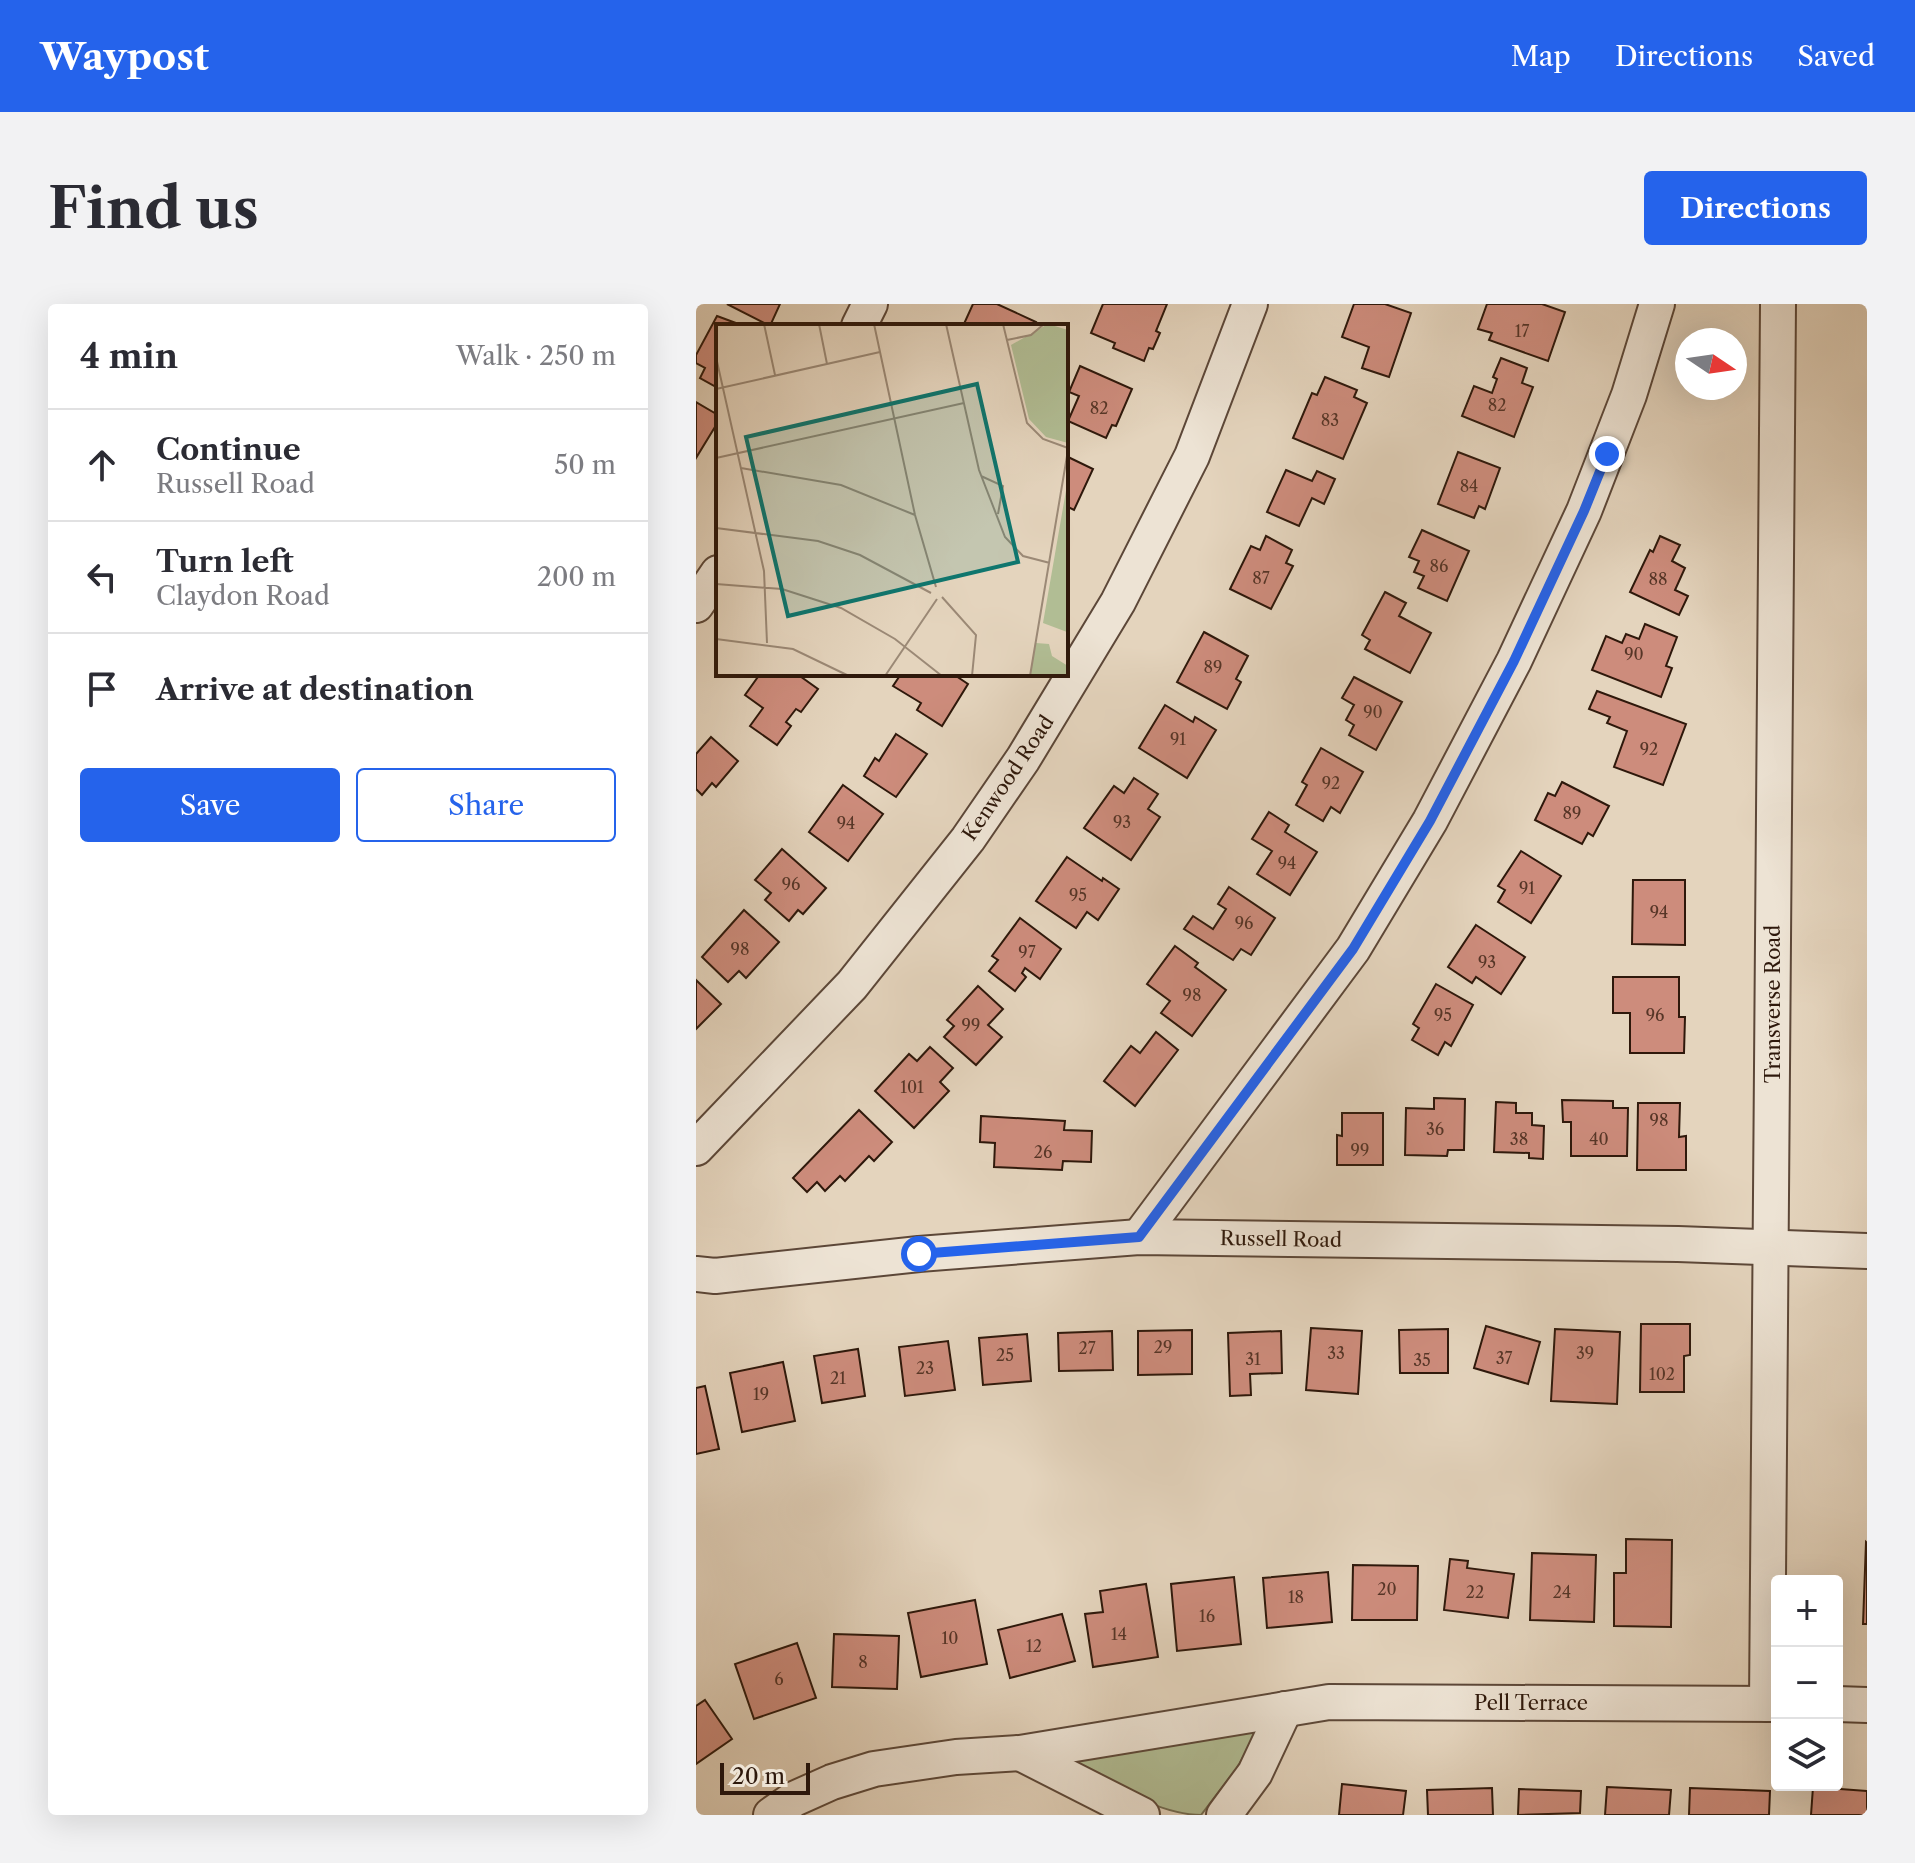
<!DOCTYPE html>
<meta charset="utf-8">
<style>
body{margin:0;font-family:"Libre Caslon Text",serif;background:#f2f2f3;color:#2b2b33}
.controls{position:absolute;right:24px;bottom:24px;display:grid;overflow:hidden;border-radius:8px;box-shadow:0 8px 32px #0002}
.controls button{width:72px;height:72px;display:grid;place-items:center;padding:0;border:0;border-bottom:2px solid #e1e1e2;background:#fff;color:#2b2b33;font:40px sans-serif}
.compass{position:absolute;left:979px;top:24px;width:72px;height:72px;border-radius:50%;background:#fff;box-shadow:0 8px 32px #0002;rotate:103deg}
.scale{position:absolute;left:24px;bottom:20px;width:90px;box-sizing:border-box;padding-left:8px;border:4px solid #2e180b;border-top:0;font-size:22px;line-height:28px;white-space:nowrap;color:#2e180b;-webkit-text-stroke:6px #ede3d4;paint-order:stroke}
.stop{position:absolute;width:24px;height:24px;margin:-18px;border:6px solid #2563eb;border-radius:50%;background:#fff}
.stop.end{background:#2563eb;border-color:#fff;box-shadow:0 2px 8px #0008}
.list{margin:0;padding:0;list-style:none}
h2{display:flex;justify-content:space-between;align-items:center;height:104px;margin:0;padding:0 32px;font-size:34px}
h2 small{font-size:26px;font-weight:400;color:#7c7c81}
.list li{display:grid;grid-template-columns:52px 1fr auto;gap:24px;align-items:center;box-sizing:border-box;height:112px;padding:0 32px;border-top:2px solid #e1e1e2}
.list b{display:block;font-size:30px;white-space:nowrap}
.list p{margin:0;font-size:26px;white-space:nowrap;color:#7c7c81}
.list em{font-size:26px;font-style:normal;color:#7c7c81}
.actions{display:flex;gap:16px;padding:24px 32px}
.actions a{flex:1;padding:18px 0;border:2px solid #2563eb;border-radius:8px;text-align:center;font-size:28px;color:#2563eb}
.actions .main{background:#2563eb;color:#fff}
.icon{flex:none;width:44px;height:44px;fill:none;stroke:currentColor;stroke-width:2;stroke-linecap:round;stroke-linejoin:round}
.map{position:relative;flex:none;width:1171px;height:1511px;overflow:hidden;border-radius:8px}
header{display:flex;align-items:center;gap:48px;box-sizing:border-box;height:112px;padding:0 40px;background:#2563eb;color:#fff}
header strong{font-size:38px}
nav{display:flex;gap:44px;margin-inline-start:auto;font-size:28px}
.intro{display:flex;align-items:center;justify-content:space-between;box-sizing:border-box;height:192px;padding:0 48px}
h1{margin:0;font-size:56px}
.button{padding:20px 36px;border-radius:8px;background:#2563eb;color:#fff;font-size:28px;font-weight:700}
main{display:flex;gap:48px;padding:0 48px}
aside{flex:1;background:#fff;border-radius:8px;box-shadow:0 8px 32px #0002}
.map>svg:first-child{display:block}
.green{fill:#b1bd94;stroke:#706a50;stroke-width:2}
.building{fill:#cd8c7c;stroke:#2e180b;stroke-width:2}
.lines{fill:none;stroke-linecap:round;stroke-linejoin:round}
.minor-casing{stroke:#5c4738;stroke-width:38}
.minor{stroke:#ede3d4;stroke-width:34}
.route{stroke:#2563eb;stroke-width:10}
.labels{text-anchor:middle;stroke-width:6;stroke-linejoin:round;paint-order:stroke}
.number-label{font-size:16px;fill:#563527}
.street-label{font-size:20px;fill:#2e180b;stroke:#ede3d4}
.inset-road{fill:none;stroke:#9b8976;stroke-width:2}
.view{fill:#0f766e;fill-opacity:0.15;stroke:#0f766e;stroke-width:4}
.inset-edge{fill:none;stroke:#2e180b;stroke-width:4}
</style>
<header>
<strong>Waypost</strong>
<nav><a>Map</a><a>Directions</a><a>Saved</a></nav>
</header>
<div class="intro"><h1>Find us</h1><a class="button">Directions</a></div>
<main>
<aside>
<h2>4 min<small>Walk · 250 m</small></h2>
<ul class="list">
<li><svg class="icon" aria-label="ahead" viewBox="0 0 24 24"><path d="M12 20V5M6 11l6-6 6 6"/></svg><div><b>Continue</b><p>Russell Road</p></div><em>50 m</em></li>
<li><svg class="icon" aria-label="left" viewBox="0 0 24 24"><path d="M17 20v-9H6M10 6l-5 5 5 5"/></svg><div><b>Turn left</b><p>Claydon Road</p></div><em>200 m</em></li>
<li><svg class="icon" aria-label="arrive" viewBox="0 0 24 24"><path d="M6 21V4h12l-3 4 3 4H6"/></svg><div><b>Arrive at destination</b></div></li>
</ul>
<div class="actions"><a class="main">Save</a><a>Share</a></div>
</aside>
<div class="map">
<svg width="1171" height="1511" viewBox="0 0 1171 1511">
<rect width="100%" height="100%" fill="#e4d4bd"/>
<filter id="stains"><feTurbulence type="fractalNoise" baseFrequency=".0025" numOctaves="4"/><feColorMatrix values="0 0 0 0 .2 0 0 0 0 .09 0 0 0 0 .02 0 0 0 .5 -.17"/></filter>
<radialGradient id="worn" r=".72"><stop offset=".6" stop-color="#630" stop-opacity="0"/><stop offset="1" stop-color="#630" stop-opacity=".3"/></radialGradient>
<path class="green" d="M565,1421L541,1464L505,1511C461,1511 403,1474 362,1455Z"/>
<g class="building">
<path d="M31,0H84L74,22Z"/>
<path d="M277,0H301L340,18L338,22H267Z"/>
<path d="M407,0H471L460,27L464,29L457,45L453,44L448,57L417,44L419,39L395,29Z"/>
<path d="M658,0H689L715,9L693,73L666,64L673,43L646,33Z"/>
<path d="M791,0H846L869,8L852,57L793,36L796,29L782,25Z"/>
<path d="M21,12L48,22H22V84L4,74L9,64L0,59V51Z"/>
<path d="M805,54L831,64L826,79L837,83L818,133L766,112L778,82L796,89L801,75L797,73Z"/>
<path d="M384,62L436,85L420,122L416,121L410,134L372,117L383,92L373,88Z"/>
<path d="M629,73L661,86L658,93L671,99L647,155L597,134L616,89L621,91Z"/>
<path d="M0,98L22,111V118L0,154Z"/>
<path d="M762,148L804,164L789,205L783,202L778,214L742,200Z"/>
<path d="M370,152L397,165L378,206L370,202Z"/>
<path d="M590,166L616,177L621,167L639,175L628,200L616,194L603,222L571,208Z"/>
<path d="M726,226L773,247L751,297L722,284L728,272L718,268L723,257L713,253Z"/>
<path d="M570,232L596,246L590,259L597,262L575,305L534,285L555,242L564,246Z"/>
<path d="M964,232L984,241L976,257L989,264L979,286L992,292L983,311L934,288L954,246L957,248Z"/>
<path d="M689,288L710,299L703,312L735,329L714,369L669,345L674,336L666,331Z"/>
<path d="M949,320L981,333L970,362L976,364L965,393L896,366L910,332L926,339L930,330L943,335Z"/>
<path d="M508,328L552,352L540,375L545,378L531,405L481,378Z"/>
<path d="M64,370H101L122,385L105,408L100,405L90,418L95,422L81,441L54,422L67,404L49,391Z"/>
<path d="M205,370H257L272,380L246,422L221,406L225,399L197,382Z"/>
<path d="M658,373L706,398L680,446L653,431L658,421L650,416L658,401L646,394Z"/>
<path d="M901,387L990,420L967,481L918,463L931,427L911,419L914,413L893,405Z"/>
<path d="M469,401L497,418L499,413L520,426L491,474L443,444Z"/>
<path d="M200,430L231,450L200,493L168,472L179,454L183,457Z"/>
<path d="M15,433L42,457L20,483L16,479L6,491L0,485V450Z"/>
<path d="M625,444L667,468L644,509L635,503L627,517L600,501L611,481L606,478Z"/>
<path d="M438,474L462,490L452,505L464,513L435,556L388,524L418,482L428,489Z"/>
<path d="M866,478L913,502L897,532L892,529L886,540L839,516L852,489L859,492Z"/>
<path d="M147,481L187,510L152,557L113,528Z"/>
<path d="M573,508L593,521L589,528L621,548L594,591L561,570L576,547L556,535Z"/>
<path d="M86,545L130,584L107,610L102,606L93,617L69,596L75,589L59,576Z"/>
<path d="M825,547L865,572L835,619L802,598L809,586L802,582Z"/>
<path d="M371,553L406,577L407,574L423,585L402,616L391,608L380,624L340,597Z"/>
<path d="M937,576H989V641L936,640Z"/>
<path d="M533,583L579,614L555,651L545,645L537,656L488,625L497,612L517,625L530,605L522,600Z"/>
<path d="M48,606L83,638L50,674L43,667L32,678L6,653Z"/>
<path d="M324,614L365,645L344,675L329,664L326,669L330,673L319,687L293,667L302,656L296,652Z"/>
<path d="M780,621L829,653L805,690L780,673L776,679L752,663Z"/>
<path d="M479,642L502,659L499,663L530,686L496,732L465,709L474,697L451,680Z"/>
<path d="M917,673H983V713H989L988,749H934V709H917Z"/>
<path d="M0,676L25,700L0,725Z"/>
<path d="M740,680L777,701L755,742L749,738L742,751L716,736L723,724L717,720Z"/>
<path d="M282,682L307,705L292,721L306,733L280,761L248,733L258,722L251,716Z"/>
<path d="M460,728L482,746L439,802L408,777L435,742L444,749Z"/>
<path d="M234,743L257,764L244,778L253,787L218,824L179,787L213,750L221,757Z"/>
<path d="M738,794L769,795L768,846H752L751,852L709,851L710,804L738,805Z"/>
<path d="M866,796L917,797V804H932L931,852H875V818H867Z"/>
<path d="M800,798L820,799V809H836V821L848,822L847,855L833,854V849L798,848Z"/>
<path d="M942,799H984L983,833L990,832V866H941Z"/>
<path d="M163,806L196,838L178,857L173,852L149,877L144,872L129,887L121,878L111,888L97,874Z"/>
<path d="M646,809H687V861H641V831L646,832Z"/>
<path d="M285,812L369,817L368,826L396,827L395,858L367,857L366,866L298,863L299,839L284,838Z"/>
<path d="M945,1020H994V1051L988,1052V1088H944Z"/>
<path d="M790,1022L844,1038L832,1080L778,1064Z"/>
<path d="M615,1024L666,1027L662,1090L610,1086Z"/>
<path d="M752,1025V1069H704L703,1026Z"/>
<path d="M859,1025L924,1028L921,1100L855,1097Z"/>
<path d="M496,1026V1070L442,1071V1027Z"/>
<path d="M416,1027L417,1066L363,1067L362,1029Z"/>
<path d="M585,1027L586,1069L554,1070L555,1091L534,1092L532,1029Z"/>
<path d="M331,1030L335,1077L287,1081L283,1034Z"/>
<path d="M252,1037L259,1086L209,1092L203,1043Z"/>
<path d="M162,1045L169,1092L126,1099L118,1052Z"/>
<path d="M87,1058L99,1117L46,1128L34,1069Z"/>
<path d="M9,1082L23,1145L0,1150V1084Z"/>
<path d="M930,1235L976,1236L975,1323L918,1322V1269H930Z"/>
<path d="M1170,1238L1171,1239V1320H1167Z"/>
<path d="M836,1249L900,1251L898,1318L834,1316Z"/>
<path d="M754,1255L772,1257L771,1264L818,1270L812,1314L748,1306Z"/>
<path d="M657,1261L722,1262L721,1316H656Z"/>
<path d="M632,1268L636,1318L571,1324L567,1274Z"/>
<path d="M538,1273L545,1340L481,1347L475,1280Z"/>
<path d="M450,1280L462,1353L397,1363L389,1310L407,1308L404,1287Z"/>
<path d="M279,1296L291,1360L225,1373L212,1309Z"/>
<path d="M366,1310L379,1357L314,1374L302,1326Z"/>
<path d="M138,1330L203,1332L201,1385L136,1383Z"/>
<path d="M101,1339L120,1394L58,1415L39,1360Z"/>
<path d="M9,1396L36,1435L0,1460V1402Z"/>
<path d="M646,1480L710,1487L707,1511H643Z"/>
<path d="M911,1483L975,1486L973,1511H909Z"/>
<path d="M1117,1483L1171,1487V1511H1115Z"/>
<path d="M796,1484L797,1511H732L731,1486Z"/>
<path d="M994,1484L1074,1487L1073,1511H993Z"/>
<path d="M823,1485L885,1487L884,1509L822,1511Z"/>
</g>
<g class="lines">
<defs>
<g id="minor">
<path d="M163,22L174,0"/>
<path d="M0,301L22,269"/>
<path d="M0,844L156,681L272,535L327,455L422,298L496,152L554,0"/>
<path d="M443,933L657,645L734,517L818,357L888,207L933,91L961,0"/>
<path d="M0,970L19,972L223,950L443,933L982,940L1171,947"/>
<path d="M1071,1400L1082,0"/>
<path d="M1141,1400L1171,1401"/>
<path d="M324,1449L446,1511"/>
<path d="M75,1511L98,1495L136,1478L178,1465L260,1453L324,1449L633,1398L1081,1400"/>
<path d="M528,1511L559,1469L589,1405"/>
</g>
</defs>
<use href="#minor" class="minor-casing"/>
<use href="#minor" class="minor"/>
</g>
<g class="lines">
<path class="route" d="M223,950L443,933L657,645L734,517L818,357L888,207L911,150"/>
</g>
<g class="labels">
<g class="number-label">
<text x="826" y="33">17</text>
<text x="801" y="107">82</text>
<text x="403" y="110">82</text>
<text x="634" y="122">83</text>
<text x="773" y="188">84</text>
<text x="743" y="268">86</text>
<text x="565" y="280">87</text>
<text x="962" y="281">88</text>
<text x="938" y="356">90</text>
<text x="517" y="369">89</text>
<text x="677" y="414">90</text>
<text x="482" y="441">91</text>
<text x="953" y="451">92</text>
<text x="635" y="485">92</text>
<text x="876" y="515">89</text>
<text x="426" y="524">93</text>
<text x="150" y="525">94</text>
<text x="591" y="565">94</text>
<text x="95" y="586">96</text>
<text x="831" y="590">91</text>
<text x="382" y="597">95</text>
<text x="963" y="614">94</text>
<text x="548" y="625">96</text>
<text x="44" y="651">98</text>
<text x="331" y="654">97</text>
<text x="791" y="664">93</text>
<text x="496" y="697">98</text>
<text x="747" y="717">95</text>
<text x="959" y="717">96</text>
<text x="275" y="727">99</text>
<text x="216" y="789">101</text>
<text x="963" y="822">98</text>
<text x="739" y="831">36</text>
<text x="823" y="841">38</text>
<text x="903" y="841">40</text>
<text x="664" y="852">99</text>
<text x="347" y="854">26</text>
<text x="467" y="1049">29</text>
<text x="391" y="1050">27</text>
<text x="640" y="1055">33</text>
<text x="889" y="1055">39</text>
<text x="309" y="1057">25</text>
<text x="808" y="1060">37</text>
<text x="557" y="1061">31</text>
<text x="726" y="1062">35</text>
<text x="229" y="1070">23</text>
<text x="966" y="1076">102</text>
<text x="142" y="1080">21</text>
<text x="65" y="1096">19</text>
<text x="691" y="1291">20</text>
<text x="779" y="1294">22</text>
<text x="866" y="1294">24</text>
<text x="600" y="1299">18</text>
<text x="511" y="1318">16</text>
<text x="423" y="1336">14</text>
<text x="254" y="1340">10</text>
<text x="338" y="1348">12</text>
<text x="167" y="1364">8</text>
<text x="83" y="1381">6</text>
</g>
<g class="street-label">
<text transform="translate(312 474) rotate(-56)" y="7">Kenwood Road</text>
<text transform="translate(1077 700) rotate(-90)" y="7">Transverse Road</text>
<text transform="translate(585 935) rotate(1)" y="7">Russell Road</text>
<text x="835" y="1406">Pell Terrace</text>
</g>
</g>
<g transform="translate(20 20)">
<rect width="352" height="352" fill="#e4d4bd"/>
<path d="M332,0L352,6V119L330,113L313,95L295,21ZM352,155V308H351L327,299ZM320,319L333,320L336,332L352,342V352L314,351Z" fill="#b1bd94"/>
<path class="inset-road" d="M48,0L59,51M103,0L111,40M158,0L199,191L220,263M230,0L263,146L289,213L307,232L334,239M287,0L311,99L327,115L352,124M291,16L315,11L328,0M0,33L48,247L51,319M0,65L164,28M0,134L248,79M25,144L125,161L199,191M265,152L287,162L282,190M0,204L102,217L144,231L215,269M0,260L66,265L125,284L179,315L226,352M226,273L260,311L256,352M0,315L77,325L133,352M169,352L221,275M314,352L352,126"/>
<path class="view" d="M261,60L302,238L72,292L30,113Z"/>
<rect width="352" height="352" class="inset-edge"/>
</g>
<rect width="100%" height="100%" filter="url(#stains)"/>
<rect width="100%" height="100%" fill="url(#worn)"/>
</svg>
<div class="controls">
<button>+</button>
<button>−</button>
<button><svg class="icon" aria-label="layers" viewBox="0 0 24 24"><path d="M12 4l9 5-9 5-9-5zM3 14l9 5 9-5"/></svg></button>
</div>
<svg class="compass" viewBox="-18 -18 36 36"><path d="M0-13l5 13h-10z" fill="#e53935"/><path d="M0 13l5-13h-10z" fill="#7c7c81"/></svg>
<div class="scale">20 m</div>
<div class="stop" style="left:223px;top:950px"></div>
<div class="stop end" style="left:911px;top:150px"></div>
</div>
</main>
